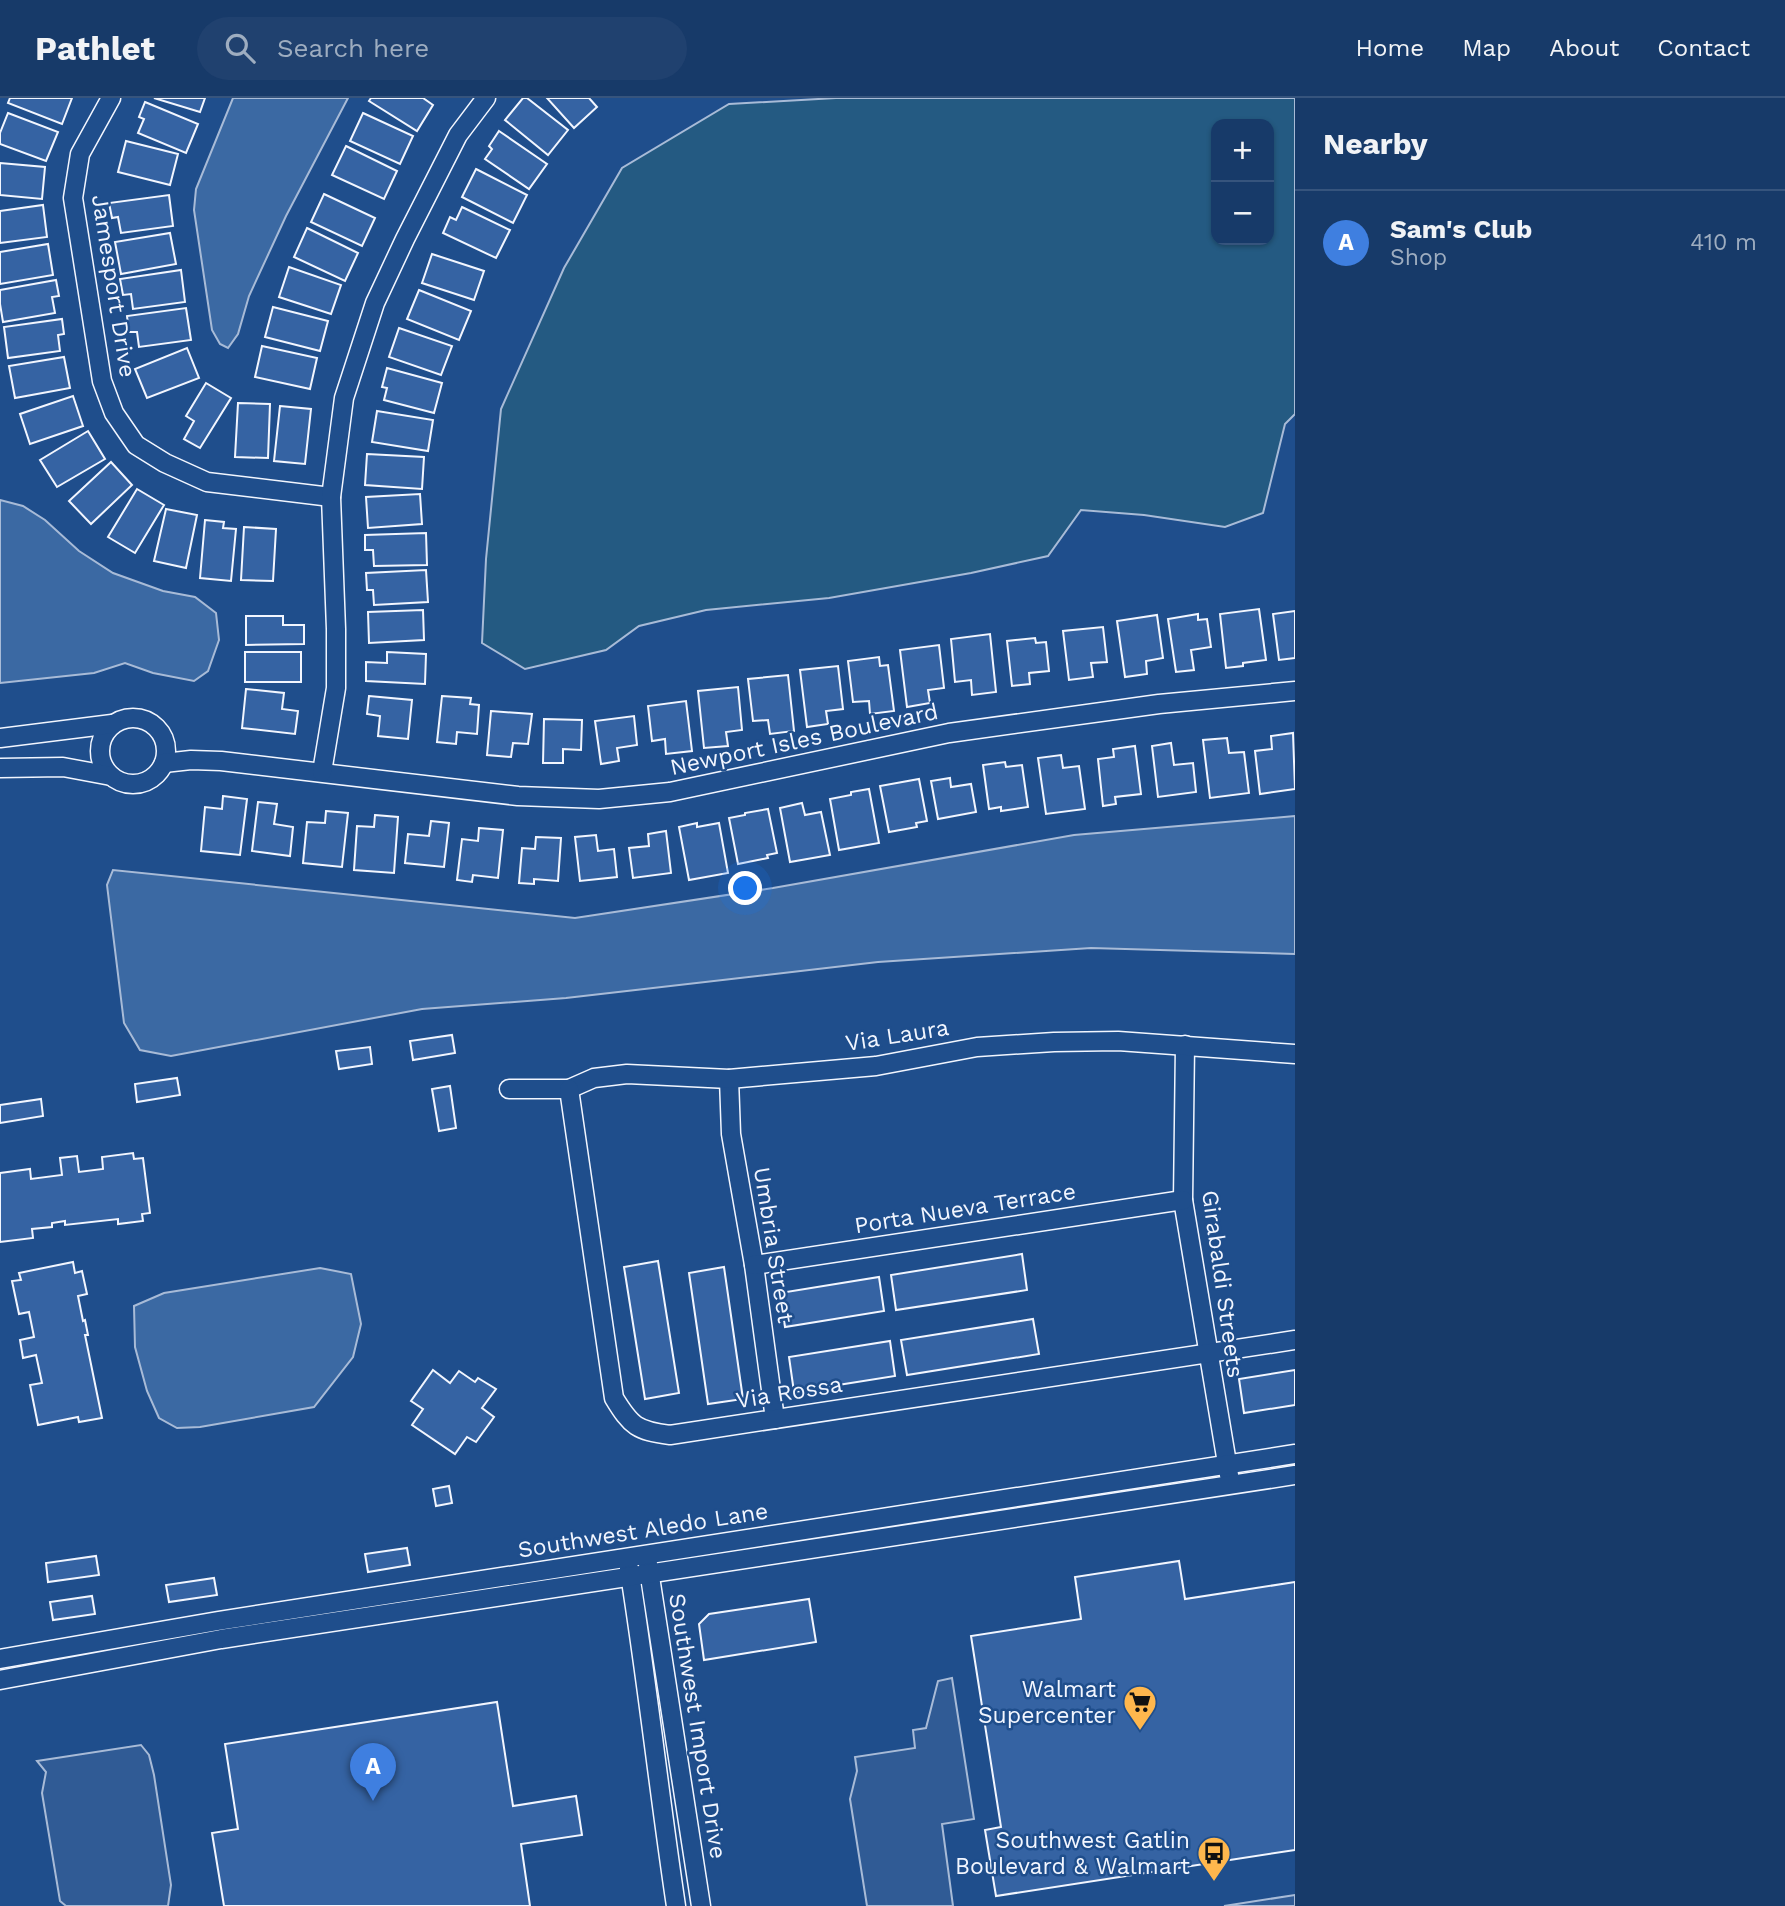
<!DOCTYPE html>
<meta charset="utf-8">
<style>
body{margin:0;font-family:"Work Sans",sans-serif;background:#20416f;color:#f1f3f6}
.controls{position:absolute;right:21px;top:21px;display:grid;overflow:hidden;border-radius:14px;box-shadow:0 2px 5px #0004}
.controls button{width:63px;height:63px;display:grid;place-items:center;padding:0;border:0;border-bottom:2px solid #36547d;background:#173a69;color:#f1f3f6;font:35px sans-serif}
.you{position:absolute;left:746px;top:791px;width:24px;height:24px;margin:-18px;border:5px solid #fff;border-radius:50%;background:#1a73e8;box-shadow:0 0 0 10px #1a73e833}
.badge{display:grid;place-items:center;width:46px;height:46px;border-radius:50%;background:#ffb74d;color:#fff;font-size:23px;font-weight:700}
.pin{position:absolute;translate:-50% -58px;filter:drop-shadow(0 2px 4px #0008)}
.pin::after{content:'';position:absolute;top:37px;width:24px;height:21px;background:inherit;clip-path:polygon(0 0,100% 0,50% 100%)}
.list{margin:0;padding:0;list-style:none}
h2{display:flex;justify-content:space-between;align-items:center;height:91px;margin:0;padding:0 28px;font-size:30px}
h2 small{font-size:23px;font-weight:400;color:#9eadc0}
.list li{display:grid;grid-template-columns:46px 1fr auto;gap:21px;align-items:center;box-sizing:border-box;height:105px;padding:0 28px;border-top:2px solid #36547d}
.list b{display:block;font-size:26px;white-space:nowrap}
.list p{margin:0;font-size:23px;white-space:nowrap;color:#9eadc0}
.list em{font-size:23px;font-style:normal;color:#9eadc0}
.icon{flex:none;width:38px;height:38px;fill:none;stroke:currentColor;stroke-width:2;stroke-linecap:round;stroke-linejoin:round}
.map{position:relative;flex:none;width:1295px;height:1808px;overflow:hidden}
header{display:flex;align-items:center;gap:42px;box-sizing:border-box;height:98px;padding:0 35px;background:#173a69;border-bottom:2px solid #36547d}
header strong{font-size:33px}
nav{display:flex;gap:38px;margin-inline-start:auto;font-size:24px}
.search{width:490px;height:63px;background:#20416f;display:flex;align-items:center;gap:18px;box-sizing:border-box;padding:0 24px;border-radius:38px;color:#9eadc0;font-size:26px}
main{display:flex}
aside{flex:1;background:#173a69}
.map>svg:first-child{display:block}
.green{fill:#245a82;stroke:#a8bbd7;stroke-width:2;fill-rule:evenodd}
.parking{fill:#305b95;stroke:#a8bbd7;stroke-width:2}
.water{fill:#3b69a3;stroke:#a8bbd7;stroke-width:2}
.building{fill:#3563a3;stroke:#f2f6ff;stroke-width:2}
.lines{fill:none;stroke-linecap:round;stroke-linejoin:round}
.minor-casing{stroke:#f2f6ff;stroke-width:21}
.minor{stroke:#1f4e8c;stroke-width:18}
.labels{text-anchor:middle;stroke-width:5;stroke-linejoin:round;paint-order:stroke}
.street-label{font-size:23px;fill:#f2f6ff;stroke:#1f4e8c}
.poi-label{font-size:23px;fill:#f2f6ff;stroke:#1f4e8c;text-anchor:end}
</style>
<header>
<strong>Pathlet</strong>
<div class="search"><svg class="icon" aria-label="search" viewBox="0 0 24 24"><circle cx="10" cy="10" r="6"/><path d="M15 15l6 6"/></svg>Search here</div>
<nav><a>Home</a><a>Map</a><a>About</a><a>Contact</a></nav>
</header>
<main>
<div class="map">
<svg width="1295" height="1808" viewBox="0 0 1295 1808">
<rect width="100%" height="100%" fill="#1f4e8c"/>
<path class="green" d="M836,0H1295V316L1285,326L1263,415L1225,429L1144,417L1081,412L1048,458L971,475L829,500L706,512L639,528L606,552L525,571L482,545L486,461L501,311L564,170L622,70L729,6ZM1216,26H1269V142H1216Z"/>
<g class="parking">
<path d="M952,1580L974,1721L942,1726L953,1808H867L850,1701L857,1673L855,1659L915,1650L913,1632L926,1630L938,1583Z"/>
<path d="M141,1647L149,1657L154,1677L171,1787L168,1808H66L60,1803L42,1695L46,1674L37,1663Z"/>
<path d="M1295,1797V1808H1224Z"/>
</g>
<g class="water">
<path d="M233,0H348L286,118L249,198L238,236L228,250L220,246L212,232L194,112L196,91Z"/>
<path d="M0,402L23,408L45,422L79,453L113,475L163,493L195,499L216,515L219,542L208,573L194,583L153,575L125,565L94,575L0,585Z"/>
<path d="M1295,718V856L1091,850L878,864L566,900L422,911L171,958L140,952L124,925L107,787L113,772L575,820L773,790L1074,737Z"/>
<path d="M320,1170L351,1176L361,1226L353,1259L314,1309L200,1329L177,1330L159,1320L147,1293L135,1249L134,1208L164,1195Z"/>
</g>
<g class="building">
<path d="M10,0H72L62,26L8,5Z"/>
<path d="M154,0H205L200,14Z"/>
<path d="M371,0H423L433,7L417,33L369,3Z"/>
<path d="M523,0H527L568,32L548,57L505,22Z"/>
<path d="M547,0H589L597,9L574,30Z"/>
<path d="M145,4L198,26L186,55L138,35L144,21L139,19Z"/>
<path d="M8,15L58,34L46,63L0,46V35Z"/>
<path d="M363,15L413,38L400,66L350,43Z"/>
<path d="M499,33L547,66L529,91L485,61L492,51L489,48Z"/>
<path d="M126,43L178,56L170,87L118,74Z"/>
<path d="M346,48L397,73L384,101L332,77Z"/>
<path d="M0,65L45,69L42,101L0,97Z"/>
<path d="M476,71L527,97L513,125L462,99Z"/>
<path d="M324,96L375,120L362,148L311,124Z"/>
<path d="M169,97L173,128L121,135L118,119L112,120L109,105Z"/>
<path d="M43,107L47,139L0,145V113Z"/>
<path d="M462,109L510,132L496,160L443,135L450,119L456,122Z"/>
<path d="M307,130L358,155L345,183L294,159Z"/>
<path d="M170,135L176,166L121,176L115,144Z"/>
<path d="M48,146L53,177L0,186V154Z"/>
<path d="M432,156L484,173L474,202L422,185Z"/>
<path d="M289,169L341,187L331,216L279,199Z"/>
<path d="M181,172L185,204L133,211L131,196L123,197L120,181Z"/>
<path d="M56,182L59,198L52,199L55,215L3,224L0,206V192Z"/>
<path d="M419,192L471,213L459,242L407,221Z"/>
<path d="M273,209L328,223L320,253L265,239Z"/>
<path d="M186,210L191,242L139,249L137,234H129L127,218Z"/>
<path d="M62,221L64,236L58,237L60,253L8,260L4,229Z"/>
<path d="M399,230L452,248L441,277L389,259Z"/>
<path d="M262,248L317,260L310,291L255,279Z"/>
<path d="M187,250L199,280L147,300L135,271Z"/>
<path d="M64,259L70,290L15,300L9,268Z"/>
<path d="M387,270L442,285L434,315L384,302L387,290L382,289Z"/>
<path d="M206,285L231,300L200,350L184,341L194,323L186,318Z"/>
<path d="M73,298L83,328L30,346L20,316Z"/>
<path d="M238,305L270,306L268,360L235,359Z"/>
<path d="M280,308L311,311L305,366L274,363Z"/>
<path d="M377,313L433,322L428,353L372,344Z"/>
<path d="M88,333L105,361L57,389L40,362Z"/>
<path d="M367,356L424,359L422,391L365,387Z"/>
<path d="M111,364L132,387L91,426L69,403Z"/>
<path d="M137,391L164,407L135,455L108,439Z"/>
<path d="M420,396L422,426L368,430L366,399Z"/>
<path d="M166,411L197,417L186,470L154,463Z"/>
<path d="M205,422L224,424L223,430L236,431L231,483L200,480Z"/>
<path d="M244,429L276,431L273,483L241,482Z"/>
<path d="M426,435L427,467L374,468L373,452H365V437Z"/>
<path d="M426,472L428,504L374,507L373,492H367L366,475Z"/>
<path d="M1259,511L1266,562L1243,565V568L1226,570L1220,516Z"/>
<path d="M423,512L424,542L369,545L368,514Z"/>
<path d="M1295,513V560L1279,562L1273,516Z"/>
<path d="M1198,516V522L1207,521L1211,549L1191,552L1194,572L1176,574L1168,521Z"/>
<path d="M1157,517L1163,560L1146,563L1147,576L1125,579L1117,523Z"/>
<path d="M246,518H283V527H304V546L246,547Z"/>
<path d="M1103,529L1107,564L1091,565L1093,579L1069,582L1063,533Z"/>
<path d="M990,536L996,594L972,597L971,582L955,584L951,541Z"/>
<path d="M1035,540L1036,545L1046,544L1049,573L1029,575L1030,586L1012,588L1007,543Z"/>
<path d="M939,547L944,590L928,592L930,605L907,609L900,552Z"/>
<rect x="245" y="554" width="56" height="30"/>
<path d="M387,554L426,556L425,586L366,583V564L387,565Z"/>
<path d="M879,559L880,568L888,567L894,613L870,616L869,603L853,604L848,563Z"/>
<path d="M838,568L843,611L826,613L828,626L807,629L800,572Z"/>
<path d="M788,577L794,633L770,636L768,622L753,623L748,581Z"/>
<path d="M738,589L742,632L726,634L728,648L704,650L698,593Z"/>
<path d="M246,591L284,595L282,611L298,613L295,636L242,630Z"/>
<path d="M369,598L412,602L408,641L378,638L380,618L367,616Z"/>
<path d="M442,598L471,600L470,606L479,607L477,636L457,634L456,646L437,644Z"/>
<path d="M686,603L692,653L666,656L665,641L652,643L648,608Z"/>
<path d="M491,613L532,616L528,646L513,645L511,659L487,657Z"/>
<path d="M634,618L637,647L617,650L619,663L601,666L595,623Z"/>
<path d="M544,621L582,622L581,652L563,651V665H543Z"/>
<path d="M1293,635L1295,691L1260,696L1255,653L1272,651L1271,638Z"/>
<path d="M1227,640L1229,655L1244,654L1249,695L1210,700L1203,642Z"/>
<path d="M1171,645L1174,667L1193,665L1196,694L1158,699L1152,648Z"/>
<path d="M1135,648L1141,696L1115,699L1116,706L1103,708L1098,661L1114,659L1113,651Z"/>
<path d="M1061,657L1063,670L1079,668L1085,711L1046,716L1038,660Z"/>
<path d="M1005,664L1006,669L1022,667L1028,709L1001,713V709L989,711L983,667Z"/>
<path d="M950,680L951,689L971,686L976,714L938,721L931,683Z"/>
<path d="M919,681L927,723L916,725L917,729L889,734L880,688Z"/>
<path d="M869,691L879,745L839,752L830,701L851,697V694Z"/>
<path d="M223,698L247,701L240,757L201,753L205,709L222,711Z"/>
<path d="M258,704L277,706L274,726L293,729L290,758L252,753Z"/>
<path d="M802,705L805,717L821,714L830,757L790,764L780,710Z"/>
<path d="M768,711L777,755L767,757L768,760L738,766L729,720L745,717V715Z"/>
<path d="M326,713L348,715L342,769L303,765L307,724L325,725Z"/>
<path d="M375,717L398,719L394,775L354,772L357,728L374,729Z"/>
<path d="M431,723L449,725L444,769L405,765L408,736L429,738Z"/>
<path d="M697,725V729L719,725L728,775L689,782L679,729Z"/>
<path d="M479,730L503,732L498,780L473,777L472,784L457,782L462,741L478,743Z"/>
<path d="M666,733L671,775L633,780L629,750L649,748L648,736Z"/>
<path d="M596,737L598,753L614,751L617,779L580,783L575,739Z"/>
<path d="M536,739L561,740L558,783L534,781V786L519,785L522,750L535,751Z"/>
<path d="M452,937L455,955L413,962L410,943Z"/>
<path d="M370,949L372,966L339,971L336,953Z"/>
<path d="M177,980L180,997L137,1004L135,986Z"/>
<path d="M450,988L456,1030L439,1033L432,991Z"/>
<path d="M41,1001L43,1018L0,1025V1007Z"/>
<path d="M133,1055L134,1061L143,1060L150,1115L142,1116L143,1123L118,1126V1121L65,1127V1123L52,1125V1129L32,1131L33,1140L0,1144V1075L30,1071L31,1081L62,1077L60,1060L77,1058L79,1074L103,1071L102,1059Z"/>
<path d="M1022,1156L1027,1192L896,1212L891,1177Z"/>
<path d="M658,1163L679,1295L645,1301L624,1169Z"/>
<path d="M73,1164L75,1175L82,1173L87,1196L78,1198L83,1223L85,1222L88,1237H85L102,1320L79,1324L78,1319L38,1327L30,1287L42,1285L36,1257L23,1260L20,1242L34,1239L29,1214L19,1216L12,1183L21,1182L19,1175Z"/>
<path d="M724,1169L743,1301L708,1306L689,1175Z"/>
<path d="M879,1179L884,1213L785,1229L780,1195Z"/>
<path d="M1033,1221L1039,1256L907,1277L901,1242Z"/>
<path d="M890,1243L895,1278L794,1294L789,1259Z"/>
<path d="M433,1272L450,1285L459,1273L475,1284L478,1280L496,1291L482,1310L494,1319L476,1344L467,1339L455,1356L412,1327L423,1311L411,1303Z"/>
<path d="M1295,1272V1307L1244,1315L1239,1281Z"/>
<path d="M449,1388L452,1405L436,1408L433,1391Z"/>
<path d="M407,1450L410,1467L368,1474L365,1456Z"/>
<path d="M96,1458L99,1477L48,1484L46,1465Z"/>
<path d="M1179,1463L1185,1501L1295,1484V1752L996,1798L985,1732L1001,1729L971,1538L1081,1521L1075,1479Z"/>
<path d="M214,1480L217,1497L169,1504L166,1487Z"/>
<path d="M92,1498L95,1516L53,1522L50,1504Z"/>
<path d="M809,1501L816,1544L704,1562L699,1526L709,1516Z"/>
<path d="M497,1604L513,1708L576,1698L582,1737L521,1746L530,1808H224L212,1735L238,1731L225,1646Z"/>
</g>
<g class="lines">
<defs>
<g id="minor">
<path d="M111,0L80,56L73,100L102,283L114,315L136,347L165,365L207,384L331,399"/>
<circle cx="133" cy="653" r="33"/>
<path d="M0,640L112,626"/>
<path d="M164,665L191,662L221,663L518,698L599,701L670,694L949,635L1159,606L1295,593"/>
<path d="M0,670L63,669L111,678"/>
<path d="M322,674L336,590V531L331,399L344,300L375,205L405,141L458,37L486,0"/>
<path d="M1185,947L1183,1102L1229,1377"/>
<path d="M729,981L731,1036L754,1167L775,1321"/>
<path d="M509,991H569L594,980L627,976L729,981L876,968L977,949L1054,944L1118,943L1295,956"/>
<path d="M569,991L614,1300C631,1328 637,1333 670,1337L1295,1242"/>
<path d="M754,1167L1183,1102"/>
<path d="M648,1466L701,1808"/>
<path d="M629,1470C647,1582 659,1695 676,1808"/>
<path d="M0,1561L218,1523L1295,1356"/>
<path d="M0,1582L221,1541L1295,1377"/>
</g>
</defs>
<use href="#minor" class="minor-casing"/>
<use href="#minor" class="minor"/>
</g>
<defs>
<symbol id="supermarket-pin" viewBox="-11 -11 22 30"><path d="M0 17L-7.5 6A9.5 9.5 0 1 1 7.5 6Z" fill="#ffb74d" stroke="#1f4e8c"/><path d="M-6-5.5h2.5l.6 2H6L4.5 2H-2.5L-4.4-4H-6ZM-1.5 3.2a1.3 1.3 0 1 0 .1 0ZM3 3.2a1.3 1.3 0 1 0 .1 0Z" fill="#111"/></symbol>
<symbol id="bus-pin" viewBox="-11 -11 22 30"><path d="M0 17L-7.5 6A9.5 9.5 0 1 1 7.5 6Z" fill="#ffb74d" stroke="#1f4e8c"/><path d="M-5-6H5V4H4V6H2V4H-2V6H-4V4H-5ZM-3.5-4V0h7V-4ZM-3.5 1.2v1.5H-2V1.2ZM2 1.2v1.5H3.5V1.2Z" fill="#111"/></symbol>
</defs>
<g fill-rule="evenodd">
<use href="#supermarket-pin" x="1121" y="1585" width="38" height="52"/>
<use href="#bus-pin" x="1195" y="1736" width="38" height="52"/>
</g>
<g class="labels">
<g class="street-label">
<text transform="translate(114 188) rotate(81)" y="8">Jamesport Drive</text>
<text transform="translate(804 641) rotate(-12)" y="8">Newport Isles Boulevard</text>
<text transform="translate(897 937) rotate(-9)" y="8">Via Laura</text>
<text transform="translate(965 1110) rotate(-9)" y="8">Porta Nueva Terrace</text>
<text transform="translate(774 1147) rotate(81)" y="8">Umbria Street</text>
<text transform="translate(1223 1186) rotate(82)" y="8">Girabaldi Streets</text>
<text transform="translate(789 1294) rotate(-9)" y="8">Via Rossa</text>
<text transform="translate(643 1432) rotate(-9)" y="8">Southwest Aledo Lane</text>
<text transform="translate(698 1628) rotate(81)" y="8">Southwest Import Drive</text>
</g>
<g class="poi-label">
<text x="1116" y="1599">Walmart<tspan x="1116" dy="26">Supercenter</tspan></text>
<text x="1190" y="1750">Southwest Gatlin<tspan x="1190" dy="26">Boulevard &amp; Walmart</tspan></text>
</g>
</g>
</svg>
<div class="controls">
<button>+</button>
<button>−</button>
</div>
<div class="you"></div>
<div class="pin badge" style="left:373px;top:1703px;background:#3f7fe0">A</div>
</div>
<aside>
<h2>Nearby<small></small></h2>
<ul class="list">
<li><span class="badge" style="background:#3f7fe0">A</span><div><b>Sam's Club</b><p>Shop</p></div><em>410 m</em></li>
</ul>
</aside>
</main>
